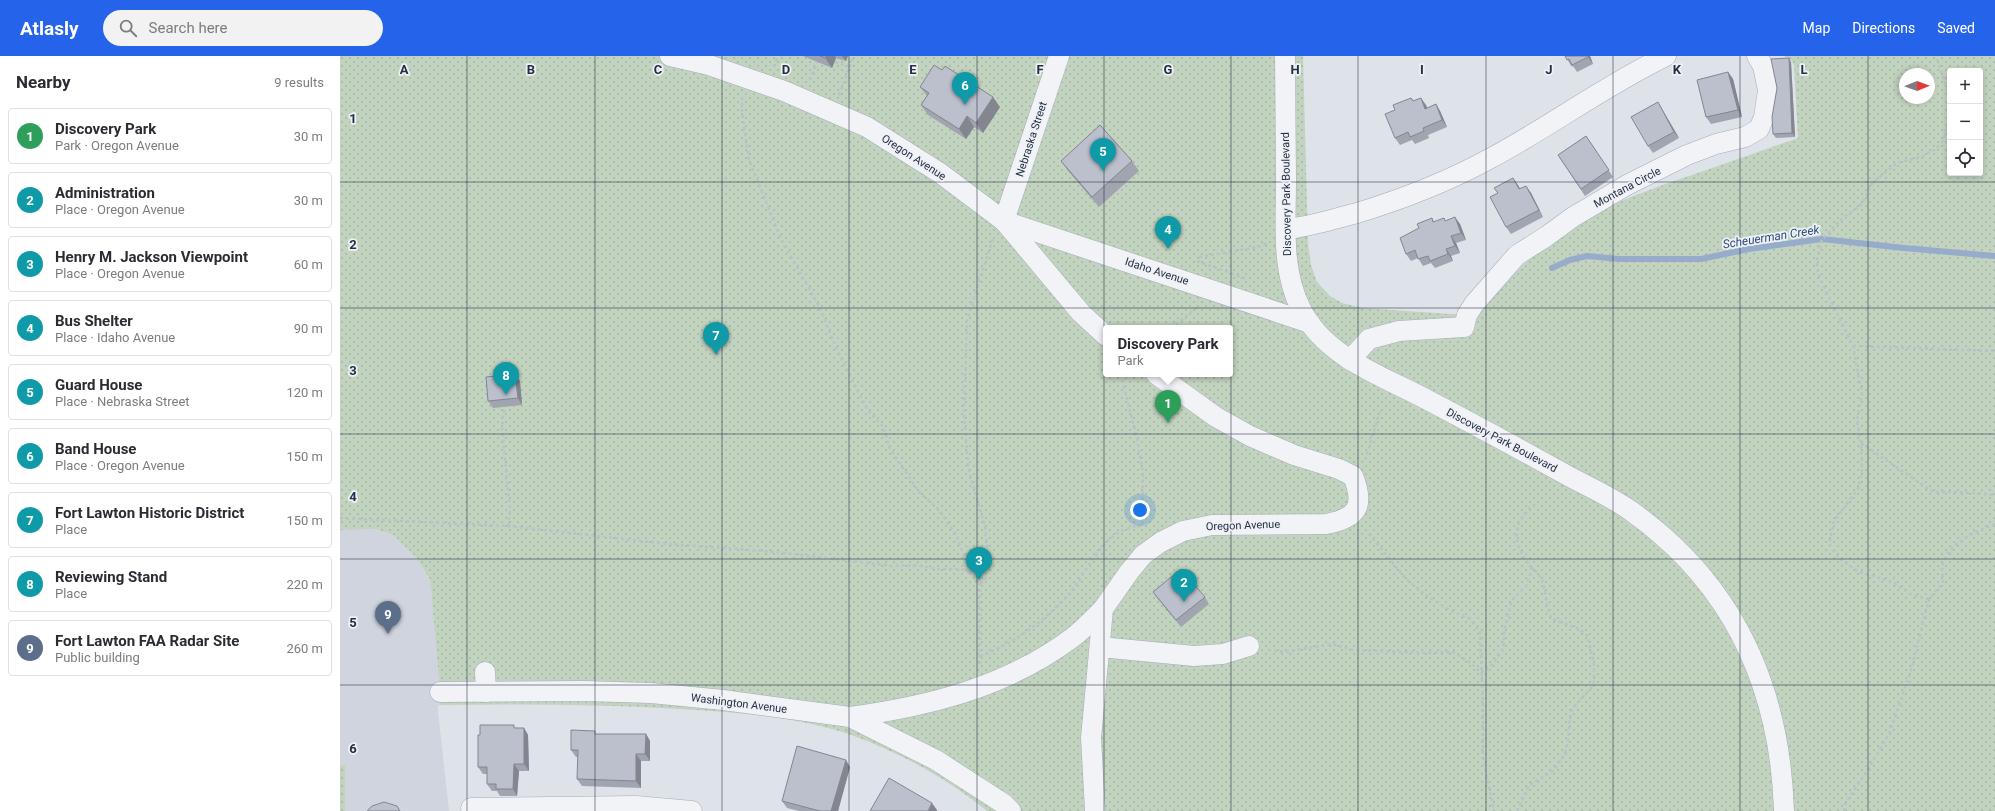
<!DOCTYPE html>
<meta charset="utf-8">
<style>
body{margin:0;font-family:Roboto,sans-serif;background:#f2f2f3;color:#2b2b33}
.controls{position:absolute;right:12px;top:12px;display:grid;overflow:hidden;border-radius:4px;box-shadow:0 2px 6px #0003}
.controls button{width:36px;height:36px;display:grid;place-items:center;padding:0;border:0;border-bottom:1px solid #e1e1e2;background:#fff;color:#2b2b33;font:20px sans-serif}
.compass{position:absolute;left:1559px;top:12px;width:36px;height:36px;border-radius:50%;background:#fff;box-shadow:0 2px 6px #0003;rotate:89deg}
.you{position:absolute;left:800px;top:454px;width:14px;height:14px;margin:-10px;border:3px solid #fff;border-radius:50%;background:#1a73e8;box-shadow:0 0 0 6px #1a73e833}
.badge{display:grid;place-items:center;width:26px;height:26px;border-radius:50%;background:#2563eb;color:#fff;font-size:13px;font-weight:700}
.pin{position:absolute;translate:-50% -33px;filter:drop-shadow(0 1px 2px #0008)}
.pin::after{content:'';position:absolute;top:21px;width:14px;height:12px;background:inherit;clip-path:polygon(0 0,100% 0,50% 100%)}
.popup{position:absolute;left:763px;top:269px;width:130px;height:52px;box-sizing:border-box;display:grid;place-content:center;border-radius:4px;background:#fff;filter:drop-shadow(0 1px 3px #0005);font-size:13px;white-space:nowrap;color:#7c7c81}
.popup b{font-size:15px;color:#2b2b33}
.popup::after{content:'';position:absolute;left:50%;top:100%;margin-left:-8px;border:8px solid transparent;border-top-color:#fff}
.list{margin:0;padding:0;list-style:none}
h2{display:flex;justify-content:space-between;align-items:center;height:52px;margin:0;padding:0 16px;font-size:17px}
h2 small{font-size:13px;font-weight:400;color:#7c7c81}
.list li{display:grid;grid-template-columns:26px 1fr auto;gap:12px;align-items:center;box-sizing:border-box;height:56px;margin:0 8px 8px;padding:0 8px;border:1px solid #e1e1e2;border-radius:4px}
.list b{display:block;font-size:15px;white-space:nowrap}
.list p{margin:0;font-size:13px;white-space:nowrap;color:#7c7c81}
.list em{font-size:13px;font-style:normal;color:#7c7c81}
.icon{flex:none;width:22px;height:22px;fill:none;stroke:currentColor;stroke-width:2;stroke-linecap:round;stroke-linejoin:round}
.map{position:relative;flex:none;width:1655px;height:755px;overflow:hidden}
header{display:flex;align-items:center;gap:24px;box-sizing:border-box;height:56px;padding:0 20px;background:#2563eb;color:#fff}
header strong{font-size:19px}
nav{display:flex;gap:22px;margin-inline-start:auto;font-size:14px}
.search{width:280px;height:36px;background:#f2f2f3;display:flex;align-items:center;gap:10px;box-sizing:border-box;padding:0 14px;border-radius:22px;color:#7c7c81;font-size:15px}
main{display:flex}
aside{flex:1;background:#fff}
.map>svg:first-child{display:block}
.built{fill:#d0d4de}
.park{fill:url(#park-dots);fill-rule:evenodd}
.lines{fill:none;stroke-linecap:round;stroke-linejoin:round}
.stream{stroke:#97accb;stroke-width:6}
.minor-casing{stroke:#a7acb7;stroke-width:21}
.path{stroke:#bcc0c8;stroke-width:2.5;stroke-dasharray:3 3;stroke-linecap:butt}
.minor{stroke:#f1f3f7;stroke-width:20}
.wall{fill:#a1a5af}
.shaded-wall{fill:#83868f}
.building{fill:#bbc0cc;stroke:#83868f}
.grid{fill:none;stroke:#262e41;stroke-width:1;stroke-opacity:0.55}
.labels{text-anchor:middle;stroke-width:3.5;stroke-linejoin:round;paint-order:stroke}
.street-label{font-size:11px;fill:#262e41;stroke:#eef1f6}
.water-label{font-size:12px;font-style:italic;fill:#2e4977;stroke:#eef1f6}
.grid-label{font-size:13px;text-anchor:middle;font-weight:bold;fill:#262e41;stroke:#eef1f6;stroke-width:3.5;stroke-linejoin:round;paint-order:stroke}
</style>
<header>
<strong>Atlasly</strong>
<div class="search"><svg class="icon" aria-label="search" viewBox="0 0 24 24"><circle cx="10" cy="10" r="6"/><path d="M15 15l6 6"/></svg>Search here</div>
<nav><a>Map</a><a>Directions</a><a>Saved</a></nav>
</header>
<main>
<aside>
<h2>Nearby<small>9 results</small></h2>
<ul class="list">
<li><span class="badge" style="background:#2e9e5b">1</span><div><b>Discovery Park</b><p>Park · Oregon Avenue</p></div><em>30 m</em></li>
<li><span class="badge" style="background:#0f9aa8">2</span><div><b>Administration</b><p>Place · Oregon Avenue</p></div><em>30 m</em></li>
<li><span class="badge" style="background:#0f9aa8">3</span><div><b>Henry M. Jackson Viewpoint</b><p>Place · Oregon Avenue</p></div><em>60 m</em></li>
<li><span class="badge" style="background:#0f9aa8">4</span><div><b>Bus Shelter</b><p>Place · Idaho Avenue</p></div><em>90 m</em></li>
<li><span class="badge" style="background:#0f9aa8">5</span><div><b>Guard House</b><p>Place · Nebraska Street</p></div><em>120 m</em></li>
<li><span class="badge" style="background:#0f9aa8">6</span><div><b>Band House</b><p>Place · Oregon Avenue</p></div><em>150 m</em></li>
<li><span class="badge" style="background:#0f9aa8">7</span><div><b>Fort Lawton Historic District</b><p>Place</p></div><em>150 m</em></li>
<li><span class="badge" style="background:#0f9aa8">8</span><div><b>Reviewing Stand</b><p>Place</p></div><em>220 m</em></li>
<li><span class="badge" style="background:#5c6f8a">9</span><div><b>Fort Lawton FAA Radar Site</b><p>Public building</p></div><em>260 m</em></li>
</ul>
</aside>
<div class="map">
<svg width="1655" height="755" viewBox="0 0 1655 755">
<defs>
<pattern id="park-dots" width="8" height="8" patternUnits="userSpaceOnUse"><rect width="8" height="8" fill="#c2d3bf"/><path d="M2 2h.1M6 6h.1" fill="none" stroke="#a7b5a5" stroke-width="1.8" stroke-linecap="round"/></pattern>
</defs>
<rect width="100%" height="100%" fill="#dee2e9"/>
<path class="built" d="M36,473L53,479L65,489L76,501L90,525L99,623L98,656L109,755H5V709H0V474Z"/>
<g class="park">
<path d="M0,0H963L968,188L971,209L977,226L990,240L1002,247L1023,252L1138,260C1160,233 1183,206 1211,184C1250,154 1298,138 1343,122C1381,109 1420,95 1458,82L1454,10L1452,5L1444,0H1655V755H647C604,720 552,692 499,675C448,660 393,656 340,653C260,648 180,648 99,649V623L90,524L76,501L53,479L36,473L0,474ZM1610,15H1640V117H1610ZM1565,18H1589V42H1565ZM766,272H890V318H766Z"/>
<rect x="0" y="709" width="5" height="46"/>
</g>
<g class="lines">
<path class="stream" d="M1212,212L1230,204L1247,200L1279,203H1361L1409,193L1482,183L1564,192L1655,200"/>
<defs>
<g id="minor">
<path d="M330,0L369,9L444,35L527,71L600,117L664,165L741,257L766,280"/>
<path d="M945,0C945,42 946,83 946,125C946,168 941,214 961,253C984,299 1037,318 1080,340C1128,365 1174,390 1221,416C1244,429 1270,440 1291,455C1394,528 1440,631 1444,755"/>
<path d="M664,165L970,267"/>
<path d="M664,165L719,0"/>
<path d="M946,173C971,171 993,163 1017,157C1063,143 1109,125 1151,102C1211,70 1264,30 1326,0"/>
<path d="M1010,304L1029,283L1059,275L1124,271L1127,259L1134,248L1177,199L1207,180L1233,161L1287,129L1347,99L1376,88L1405,81L1419,73L1424,61L1428,34L1423,10L1417,0"/>
<path d="M760,591L854,600L883,598L909,590"/>
<path d="M145,616L146,636"/>
<path d="M100,636L244,635L311,637L383,644L510,661L596,704L664,748L671,755"/>
<path d="M510,661C590,650 666,631 732,582C743,574 753,563 763,553"/>
<path d="M131,752L296,750L352,755"/>
<path d="M755,755L751,682L763,553L789,516L803,499L821,486L843,475L872,469L986,468C1018,462 1025,450 1013,420L999,413L954,399L910,380L876,361L816,318"/>
</g>
</defs>
<use href="#minor" class="minor-casing"/>
<g class="path">
<path d="M495,6L510,11"/>
<path d="M434,11L438,0"/>
<path d="M470,24L477,6"/>
<path d="M499,39L514,0"/>
<path d="M402,41V57L409,104L441,183L479,250L498,296L527,353L544,372L549,391L579,436L597,452L616,478L627,509L632,516"/>
<path d="M859,201L918,191L927,187"/>
<path d="M857,205L907,223"/>
<path d="M831,272L859,250"/>
<path d="M1513,290L1655,295"/>
<path d="M781,318L797,383L803,418L802,471"/>
<path d="M166,348L163,360L162,372L170,453L168,470"/>
<path d="M1521,387L1593,436H1618L1655,439"/>
<path d="M1025,404L1040,355"/>
<path d="M0,462L168,470L328,488L438,496L551,510L578,509L596,513H621L635,518"/>
<path d="M1025,473L1066,523L1087,540L1108,553L1130,563L1140,576L1143,652V700L1154,755"/>
<path d="M641,514L648,499L645,471L628,411L624,355L627,264L653,182"/>
<circle cx="640" cy="521" r="6"/>
<path d="M640,527V610"/>
<path d="M1589,543L1572,539L1553,526L1519,516L1500,503L1489,488L1494,465L1518,433L1522,415L1521,387L1517,364L1522,338L1513,290L1481,225L1477,213V204L1482,183L1504,161L1522,148L1533,126L1557,107L1581,101L1596,93L1604,83L1608,61V35L1596,0"/>
<path d="M928,594L944,596L992,588L1013,594L1087,597L1113,596L1131,607L1141,617L1151,610L1164,592V575L1172,544L1187,529L1192,512"/>
<path d="M640,600C673,588 703,566 727,540C750,515 762,471 802,470"/>
<path d="M1177,755L1189,729L1213,715L1223,701L1227,692L1230,661L1233,652L1251,632L1254,625V607L1247,579L1239,573L1212,563C1205,550 1207,536 1201,522C1198,517 1193,513 1189,508C1171,487 1173,464 1195,448"/>
<path d="M1504,755L1505,748L1527,715L1550,676L1571,614L1589,543L1603,527C1603,522 1602,517 1602,512C1604,489 1637,474 1655,468"/>
</g>
<use href="#minor" class="minor"/>
</g>
<g class="wall">
<path d="M463,0H508L506,5L496,2L492,12Z"/>
<path d="M1225,0H1250L1253,8L1237,16L1233,10L1232,11Z"/>
<path d="M1451,6L1455,81L1436,82L1433,78Z"/>
<path d="M1388,16L1393,23L1402,61L1371,68L1366,61Z"/>
<path d="M580,31L660,51L643,77L634,71L626,83L588,59L581,49L587,40Z"/>
<path d="M1071,42L1074,45L1086,49L1087,52L1096,48L1100,55L1107,71L1088,79L1089,82L1075,88L1072,84L1060,89L1055,82V54Z"/>
<path d="M1318,46L1322,53L1339,82L1313,97L1308,90Z"/>
<path d="M1246,80L1273,121L1245,140L1218,99Z"/>
<path d="M721,105H792L799,115L759,151L728,115Z"/>
<path d="M1178,129L1180,133L1186,130L1191,137L1203,161L1171,178L1166,171Z"/>
<path d="M1092,162L1094,166L1106,165L1120,168L1126,184L1116,187L1120,197L1111,200L1113,205L1095,212L1091,207L1083,210L1078,202L1071,205L1066,198L1079,172Z"/>
<path d="M180,325L182,349L153,352L148,345Z"/>
<path d="M813,536L865,541L869,548L841,571L818,543Z"/>
<path d="M177,672H184L188,679L189,715H179L177,740H160L157,735H152L147,728V718H143L138,711Z"/>
<path d="M257,678H306L310,685V705H301V732L242,730L237,723L238,701H236L231,694Z"/>
<path d="M510,711L498,755H459L447,752L442,745Z"/>
</g>
<g class="shaded-wall">
<path d="M486,0H495L496,2L492,12L485,2Z"/>
<path d="M502,0H508L506,5Z"/>
<path d="M1248,0H1250L1253,8L1248,1Z"/>
<path d="M1449,2L1451,6L1455,81L1452,77Z"/>
<path d="M1388,16L1393,23L1402,61L1398,54Z"/>
<path d="M653,41L660,51L643,77L636,67Z"/>
<path d="M1081,42L1086,49L1090,60L1085,53Z"/>
<path d="M1318,46L1322,53L1339,82L1334,76Z"/>
<path d="M1096,48L1100,55L1107,71L1102,64Z"/>
<path d="M627,60L634,71L626,83L619,73Z"/>
<path d="M1173,122L1178,129L1184,140L1179,133Z"/>
<path d="M1186,130L1191,137L1203,161L1199,154Z"/>
<path d="M1115,161L1120,168L1126,184L1121,177Z"/>
<path d="M1111,180L1116,187L1120,197L1115,190Z"/>
<path d="M1106,193L1111,200L1113,205L1108,198Z"/>
<path d="M175,318L180,325L182,349L178,342Z"/>
<path d="M184,672L188,679L189,715L184,708Z"/>
<path d="M306,678L310,685V705L305,698Z"/>
<path d="M296,698L301,705V732L296,725Z"/>
<path d="M506,704L510,711L498,755H491Z"/>
<path d="M174,708L179,715L177,740L173,733Z"/>
<path d="M592,747L597,754V755H588Z"/>
</g>
<g class="building">
<path d="M480,0H486L485,2Z"/>
<path d="M1225,0H1248V1L1232,9L1229,3L1227,4Z"/>
<path d="M1449,2L1452,77L1433,78L1432,61L1437,32L1431,3Z"/>
<path d="M594,9L602,14L605,10L653,41L636,67L627,60L619,73L581,49L589,37L580,31Z"/>
<path d="M1388,16L1398,54L1366,61L1357,24Z"/>
<path d="M1071,42L1073,45L1081,42L1085,53L1096,48L1102,64L1083,72L1084,75L1070,81L1068,76L1055,82L1045,58L1055,54L1053,49Z"/>
<path d="M1318,46L1334,76L1308,90L1291,61Z"/>
<path d="M760,69L792,105L752,141L721,105Z"/>
<path d="M1246,80L1269,114L1241,133L1218,99Z"/>
<path d="M1173,122L1179,133L1186,130L1199,154L1166,171L1150,141L1158,137L1154,132Z"/>
<path d="M1115,161L1121,177L1111,180L1115,190L1106,193L1108,198L1090,205L1088,200L1078,203L1075,194L1066,198L1060,182L1079,172L1077,168L1092,162L1093,166L1104,162L1105,165Z"/>
<path d="M175,318L178,342L148,345L146,321Z"/>
<path d="M841,513L865,541L836,564L813,536Z"/>
<path d="M140,669H174V672H184V708H174L173,733H156V728H147V711H138V679H140Z"/>
<path d="M231,674L255,675V678H306L305,698H296V725L237,723L238,694H231Z"/>
<path d="M457,690L506,704L491,755H480L442,745Z"/>
<path d="M549,722L592,747L588,755H530Z"/>
<path d="M44,746L57,750L60,755H27L32,750Z"/>
</g>
<path class="grid" d="M127,0V755M255,0V755M382,0V755M509,0V755M637,0V755M764,0V755M891,0V755M1018,0V755M1146,0V755M1273,0V755M1400,0V755M1528,0V755M0,126H1655M0,252H1655M0,378H1655M0,503H1655M0,629H1655"/>
<g class="labels">
<g class="street-label">
<text transform="translate(691 83) rotate(-72)" y="4">Nebraska Street</text>
<text transform="translate(574 101) rotate(33)" y="4">Oregon Avenue</text>
<text transform="translate(1287 131) rotate(-28)" y="4">Montana Circle</text>
<text transform="translate(946 138) rotate(-91)" y="4">Discovery Park Boulevard</text>
<text transform="translate(817 215) rotate(18)" y="4">Idaho Avenue</text>
<text transform="translate(1162 384) rotate(28)" y="4">Discovery Park Boulevard</text>
<text transform="translate(903 469) rotate(-2)" y="4">Oregon Avenue</text>
<text transform="translate(399 647) rotate(7)" y="4">Washington Avenue</text>
</g>
<g class="water-label">
<text transform="translate(1431 181) rotate(-9)" y="4">Scheuerman Creek</text>
</g>
</g>
<g class="grid-label">
<text x="64" y="18">A</text>
<text x="191" y="18">B</text>
<text x="318" y="18">C</text>
<text x="446" y="18">D</text>
<text x="573" y="18">E</text>
<text x="700" y="18">F</text>
<text x="828" y="18">G</text>
<text x="955" y="18">H</text>
<text x="1082" y="18">I</text>
<text x="1209" y="18">J</text>
<text x="1337" y="18">K</text>
<text x="1464" y="18">L</text>
<text x="13" y="67">1</text>
<text x="13" y="193">2</text>
<text x="13" y="319">3</text>
<text x="13" y="445">4</text>
<text x="13" y="571">5</text>
<text x="13" y="697">6</text>
</g>
</svg>
<div class="controls">
<button>+</button>
<button>−</button>
<button><svg class="icon" aria-label="locate" viewBox="0 0 24 24"><circle cx="12" cy="12" r="6"/><path d="M12 2v4M12 18v4M2 12h4M18 12h4"/></svg></button>
</div>
<svg class="compass" viewBox="-18 -18 36 36"><path d="M0-13l5 13h-10z" fill="#e53935"/><path d="M0 13l5-13h-10z" fill="#7c7c81"/></svg>
<div class="you"></div>
<div class="pin badge" style="left:828px;top:367px;background:#2e9e5b">1</div>
<div class="popup"><b>Discovery Park</b>Park</div>
<div class="pin badge" style="left:844px;top:546px;background:#0f9aa8">2</div>
<div class="pin badge" style="left:639px;top:524px;background:#0f9aa8">3</div>
<div class="pin badge" style="left:828px;top:193px;background:#0f9aa8">4</div>
<div class="pin badge" style="left:763px;top:115px;background:#0f9aa8">5</div>
<div class="pin badge" style="left:625px;top:49px;background:#0f9aa8">6</div>
<div class="pin badge" style="left:376px;top:299px;background:#0f9aa8">7</div>
<div class="pin badge" style="left:166px;top:339px;background:#0f9aa8">8</div>
<div class="pin badge" style="left:48px;top:578px;background:#5c6f8a">9</div>
</div>
</main>
